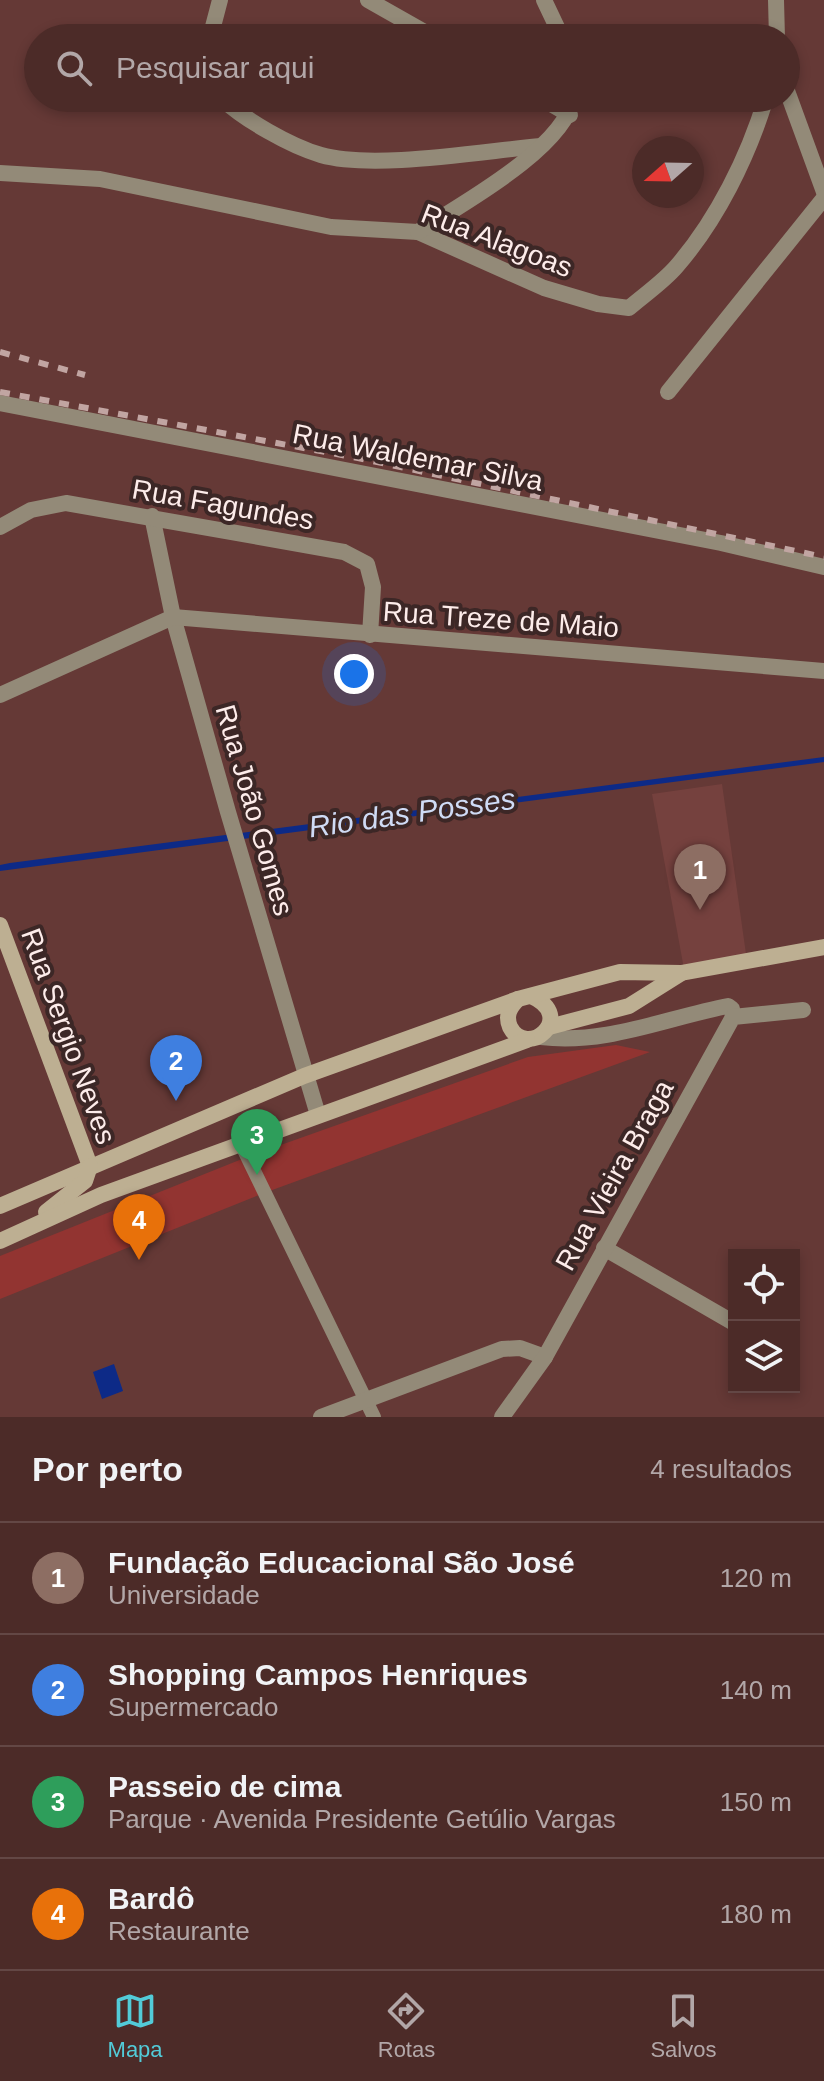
<!DOCTYPE html>
<html lang="pt">
<meta charset="utf-8">
<style>
body{margin:0;font-family:Arial,sans-serif;background:#533330;color:#f1f3f6}
.controls{position:absolute;right:24px;bottom:24px;display:grid;overflow:hidden;border-radius:0px;box-shadow:0 4px 12px #0003}
.controls button{width:72px;height:72px;display:grid;place-items:center;padding:0;border:0;border-bottom:2px solid #634745;background:#4c2b28;color:#f1f3f6;font:40px sans-serif}
.compass{position:absolute;left:632px;top:136px;width:72px;height:72px;border-radius:50%;background:#4c2b28;box-shadow:0 4px 12px #0003;rotate:250deg}
.you{position:absolute;left:354px;top:674px;width:28px;height:28px;margin:-20px;border:6px solid #fff;border-radius:50%;background:#1a73e8;box-shadow:0 0 0 12px #1a73e833}
.badge{display:grid;place-items:center;width:52px;height:52px;border-radius:50%;background:#52cbd8;color:#fff;font-size:26px;font-weight:700}
.pin{position:absolute;translate:-50% -66px;filter:drop-shadow(0 2px 4px #0008)}
.pin::after{content:'';position:absolute;top:42px;width:28px;height:24px;background:inherit;clip-path:polygon(0 0,100% 0,50% 100%)}
.list{margin:0;padding:0;list-style:none}
h2{display:flex;justify-content:space-between;align-items:center;height:104px;margin:0;padding:0 32px;font-size:34px}
h2 small{font-size:26px;font-weight:400;color:#b2a7a8}
.list li{display:grid;grid-template-columns:52px 1fr auto;gap:24px;align-items:center;box-sizing:border-box;height:112px;padding:0 32px;border-top:2px solid #634745}
.list b{display:block;font-size:30px;white-space:nowrap}
.list p{margin:0;font-size:26px;white-space:nowrap;color:#b2a7a8}
.list em{font-size:26px;font-style:normal;color:#b2a7a8}
.icon{flex:none;width:44px;height:44px;fill:none;stroke:currentColor;stroke-width:2;stroke-linecap:round;stroke-linejoin:round}
.map{position:relative;flex:none;width:824px;height:1417px;overflow:hidden}
.search{position:absolute;background:#4c2b28;box-shadow:0 4px 12px #0003;left:24px;right:24px;top:24px;height:88px;display:flex;align-items:center;gap:20px;box-sizing:border-box;padding:0 28px;border-radius:44px;color:#b2a7a8;font-size:30px}
.sheet{height:552px;background:#4c2b28}
nav{display:flex;justify-content:space-around;align-items:center;box-sizing:border-box;height:112px;border-top:2px solid #634745;background:#4c2b28;font-size:22px;color:#b2a7a8}
nav a{display:grid;justify-items:center;gap:4px}
nav .on{color:#52cbd8}
.map>svg:first-child{display:block}
.built{fill:#75413e}
.green{fill:#923431}
.water{fill:#0d2a87}
.lines{fill:none;stroke-linecap:round;stroke-linejoin:round}
.lane{stroke:#938a78;stroke-width:14}
.street{stroke:#938a78;stroke-width:16}
.secondary{stroke:#bdaf92;stroke-width:16}
.rail{stroke:#c1a5a2;stroke-width:6;stroke-dasharray:10 10;stroke-linecap:butt}
.labels{text-anchor:middle;stroke-width:8;stroke-linejoin:round;paint-order:stroke}
.street-label{font-size:28px;fill:#fdecea;stroke:#3c2726}
.water-label{font-size:30px;font-style:italic;fill:#cfdbf5;stroke:#3c2726}
</style>
<div class="map">
<svg width="824" height="1417" viewBox="0 0 824 1417">
<rect width="100%" height="100%" fill="#653936"/>
<path class="built" d="M722,784L747,961L684,969L652,794Z"/>
<path class="green" d="M616,1045L650,1052L264,1193L0,1299V1256L247,1157L528,1057Z"/>
<g class="water">
<path d="M824,757V762L0,871V865L10,863Z"/>
<path d="M114,1364L123,1391L102,1399L93,1372Z"/>
</g>
<g class="lines">
<path class="lane" d="M241,1144L374,1417"/>
<g class="street">
<path d="M368,0L435,38"/>
<path d="M544,0L562,38"/>
<path d="M776,0L777,38"/>
<path d="M210,38L220,0"/>
<path d="M786,88L824,192"/>
<path d="M221,98C245,120 290,146 321,155C374,170 483,151 541,146"/>
<path d="M541,98L570,115"/>
<path d="M0,173L100,179L331,227L418,232L544,288L598,304L629,308C644,295 663,282 676,267C717,220 748,157 766,98"/>
<path d="M418,232C460,205 565,148 573,98"/>
<path d="M668,392L824,198"/>
<path d="M0,403L721,543L824,567"/>
<path d="M152,516L173,617L228,812L318,1115"/>
<path d="M0,527L31,510L66,503L344,552L367,564L373,587L370,635"/>
<path d="M0,695L173,617L824,671"/>
<path d="M541,1037C606,1045 665,1018 728,1006L732,1009L733,1017"/>
<path d="M604,1248L734,1323"/>
<path d="M321,1417L502,1349L520,1348L545,1357"/>
<path d="M502,1417L545,1357L733,1017L803,1010"/>
</g>
<g class="secondary">
<path d="M0,925L90,1166"/>
<path d="M518,999C510,1007 505,1015 510,1027C527,1060 578,1017 531,996"/>
<path d="M549,1027L629,1006L680,974"/>
<path d="M0,1206L304,1076L518,999L620,972L681,973L824,947"/>
<path d="M46,1212L85,1181L90,1166"/>
<path d="M0,1241L101,1195L527,1040"/>
</g>
<g class="rail">
<path d="M0,352L85,375"/>
<path d="M0,392L358,458L824,557"/>
</g>
</g>
<g class="labels">
<g class="street-label">
<text transform="translate(497 240) rotate(21)" y="10">Rua Alagoas</text>
<text transform="translate(418 457) rotate(11)" y="10">Rua Waldemar Silva</text>
<text transform="translate(223 504) rotate(10)" y="10">Rua Fagundes</text>
<text transform="translate(501 619) rotate(4)" y="10">Rua Treze de Maio</text>
<text transform="translate(255 810) rotate(74)" y="10">Rua João Gomes</text>
<text transform="translate(69 1036) rotate(70)" y="10">Rua Sergio Neves</text>
<text transform="translate(614 1175) rotate(-61)" y="10">Rua Vieira Braga</text>
</g>
<g class="water-label">
<text transform="translate(412 813) rotate(-8)" y="10">Rio das Posses</text>
</g>
</g>
</svg>
<div class="controls">
<button><svg class="icon" aria-label="locate" viewBox="0 0 24 24"><circle cx="12" cy="12" r="6"/><path d="M12 2v4M12 18v4M2 12h4M18 12h4"/></svg></button>
<button><svg class="icon" aria-label="layers" viewBox="0 0 24 24"><path d="M12 4l9 5-9 5-9-5zM3 14l9 5 9-5"/></svg></button>
</div>
<svg class="compass" viewBox="-18 -18 36 36"><path d="M0-13l5 13h-10z" fill="#e53935"/><path d="M0 13l5-13h-10z" fill="#b2a7a8"/></svg>
<div class="you"></div>
<div class="pin badge" style="left:700px;top:910px;background:#8d6e63">1</div>
<div class="pin badge" style="left:176px;top:1101px;background:#3f7fe0">2</div>
<div class="pin badge" style="left:257px;top:1175px;background:#2e9e5b">3</div>
<div class="pin badge" style="left:139px;top:1260px;background:#e8710a">4</div>
<div class="search"><svg class="icon" aria-label="search" viewBox="0 0 24 24"><circle cx="10" cy="10" r="6"/><path d="M15 15l6 6"/></svg>Pesquisar aqui</div>
</div>
<section class="sheet">
<h2>Por perto<small>4 resultados</small></h2>
<ul class="list">
<li><span class="badge" style="background:#8d6e63">1</span><div><b>Fundação Educacional São José</b><p>Universidade</p></div><em>120 m</em></li>
<li><span class="badge" style="background:#3f7fe0">2</span><div><b>Shopping Campos Henriques</b><p>Supermercado</p></div><em>140 m</em></li>
<li><span class="badge" style="background:#2e9e5b">3</span><div><b>Passeio de cima</b><p>Parque · Avenida Presidente Getúlio Vargas</p></div><em>150 m</em></li>
<li><span class="badge" style="background:#e8710a">4</span><div><b>Bardô</b><p>Restaurante</p></div><em>180 m</em></li>
</ul>
</section>
<nav>
<a class="on"><svg class="icon" aria-label="map" viewBox="0 0 24 24"><path d="M3 6l6-2 6 2 6-2v14l-6 2-6-2-6 2zM9 4v14M15 6v14"/></svg>Mapa</a>
<a><svg class="icon" aria-label="directions" viewBox="0 0 24 24"><path d="M12 3l9 9-9 9-9-9zM9 14v-3h6M13 9l2 2-2 2"/></svg>Rotas</a>
<a><svg class="icon" aria-label="saved" viewBox="0 0 24 24"><path d="M7 4h10v16l-5-4-5 4z"/></svg>Salvos</a>
</nav>
